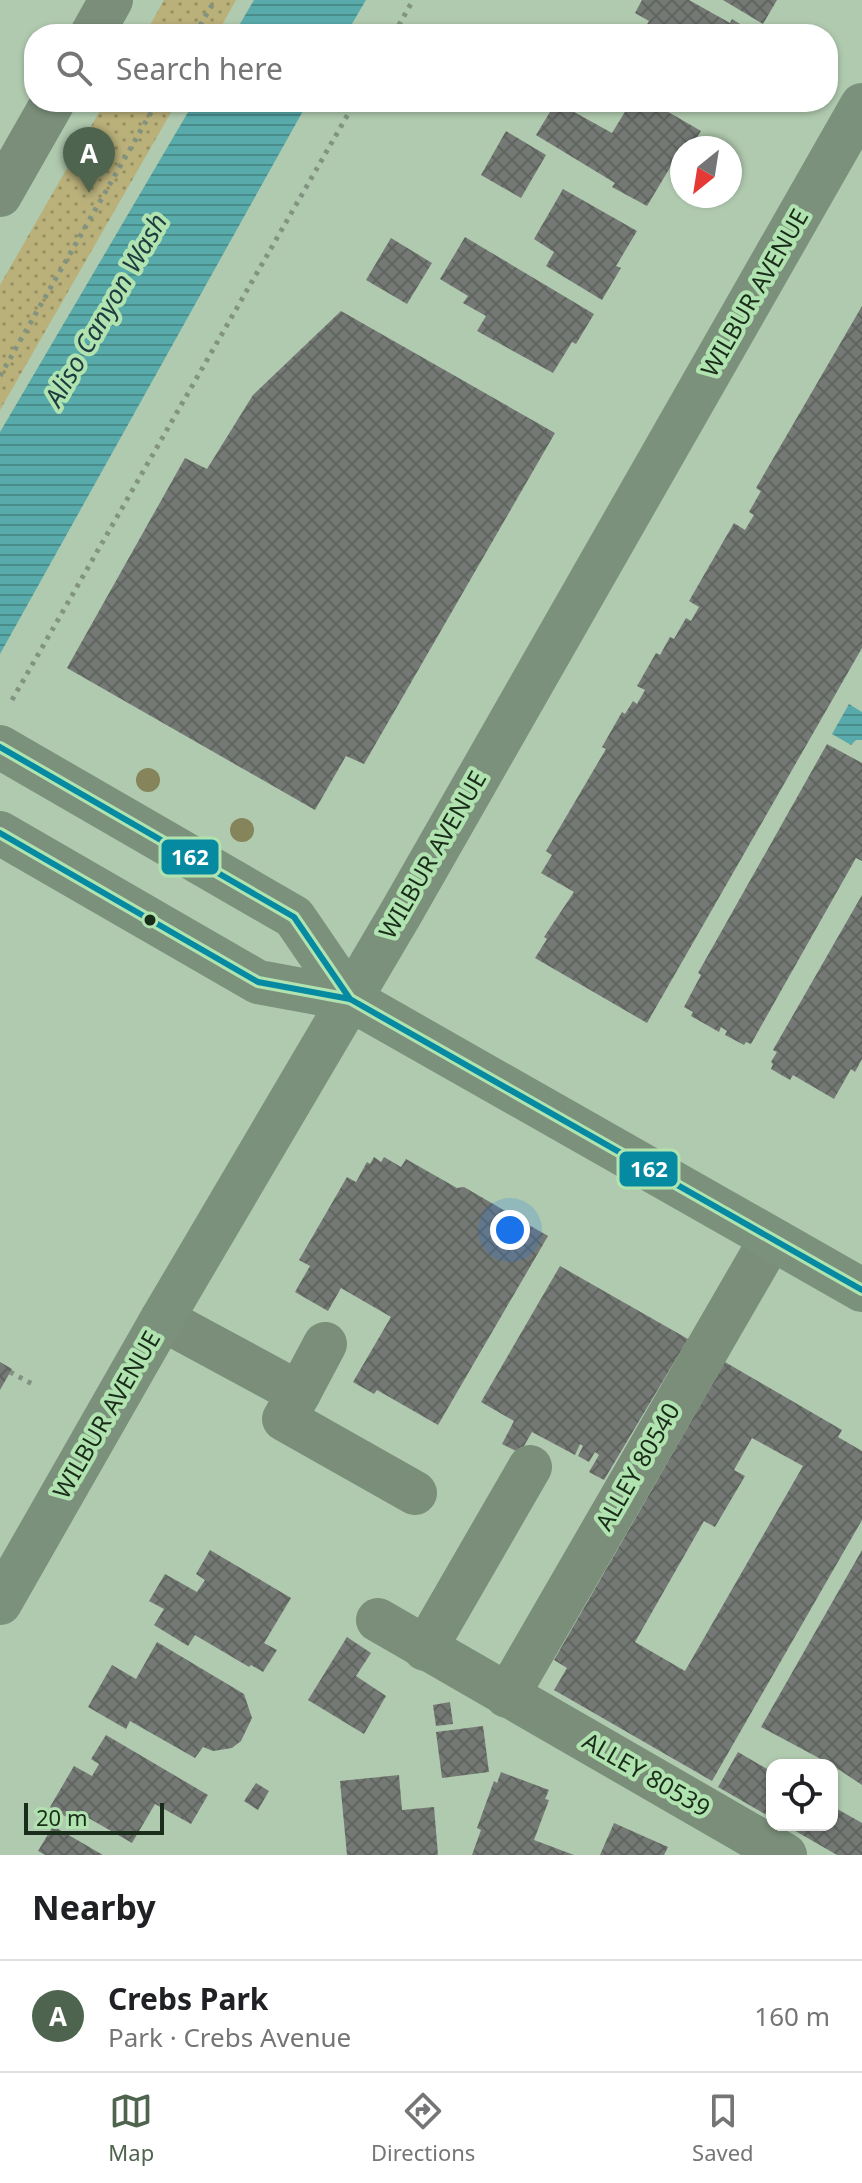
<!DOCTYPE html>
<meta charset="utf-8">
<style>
body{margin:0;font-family:"Noto Sans",sans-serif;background:#f2f2f2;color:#202124}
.controls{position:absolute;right:24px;bottom:24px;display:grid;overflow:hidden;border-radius:16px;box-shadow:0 2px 6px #0004}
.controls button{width:72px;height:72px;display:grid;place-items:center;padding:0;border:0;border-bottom:2px solid #e0e0e0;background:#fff;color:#202124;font:40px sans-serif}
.compass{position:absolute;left:670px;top:136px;width:72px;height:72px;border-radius:50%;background:#fff;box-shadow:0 2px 6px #0004;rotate:210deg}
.scale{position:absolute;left:24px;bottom:20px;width:140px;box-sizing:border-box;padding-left:8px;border:4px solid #1a2d1a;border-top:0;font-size:22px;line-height:28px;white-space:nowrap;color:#1a2d1a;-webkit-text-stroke:6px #b1e3b0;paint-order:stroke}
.you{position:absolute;left:510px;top:1230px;width:28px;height:28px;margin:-20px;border:6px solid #fff;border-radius:50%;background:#1a73e8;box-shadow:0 0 0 12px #1a73e833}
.badge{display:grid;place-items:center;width:52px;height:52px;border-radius:50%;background:#4e644e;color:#fff;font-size:26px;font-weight:700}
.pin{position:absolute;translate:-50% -66px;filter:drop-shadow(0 2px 4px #0008)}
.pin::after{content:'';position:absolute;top:42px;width:28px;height:24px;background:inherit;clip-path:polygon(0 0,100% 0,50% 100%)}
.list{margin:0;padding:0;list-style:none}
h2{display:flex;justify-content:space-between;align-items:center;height:104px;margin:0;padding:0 32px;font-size:34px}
h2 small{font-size:26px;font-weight:400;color:#757577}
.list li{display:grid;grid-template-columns:52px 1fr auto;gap:24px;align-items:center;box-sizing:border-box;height:112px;padding:0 32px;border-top:2px solid #e0e0e0}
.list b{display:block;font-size:30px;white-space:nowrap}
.list p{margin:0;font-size:26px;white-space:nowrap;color:#757577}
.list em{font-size:26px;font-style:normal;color:#757577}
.icon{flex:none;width:44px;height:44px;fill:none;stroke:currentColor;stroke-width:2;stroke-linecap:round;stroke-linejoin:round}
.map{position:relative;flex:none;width:862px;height:1855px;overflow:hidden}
.search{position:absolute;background:#fff;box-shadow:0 2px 6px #0004;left:24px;right:24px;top:24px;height:88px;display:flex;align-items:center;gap:20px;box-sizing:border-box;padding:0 28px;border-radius:32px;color:#757577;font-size:30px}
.sheet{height:216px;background:#fff}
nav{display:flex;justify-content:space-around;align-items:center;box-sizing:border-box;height:112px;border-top:2px solid #e0e0e0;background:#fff;font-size:22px;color:#757577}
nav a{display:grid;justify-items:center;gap:4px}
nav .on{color:#4e644e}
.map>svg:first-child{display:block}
.green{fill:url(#green-dots)}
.water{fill:url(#water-rules)}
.building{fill:url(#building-cross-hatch);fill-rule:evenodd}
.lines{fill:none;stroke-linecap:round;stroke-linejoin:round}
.path{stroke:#829481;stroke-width:5;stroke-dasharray:4 6;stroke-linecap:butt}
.minor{stroke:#7a8e7a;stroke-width:44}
.major{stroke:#7b917b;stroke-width:44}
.bus-1-casing{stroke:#b1e3b0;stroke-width:12}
.bus-1{stroke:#068aa1;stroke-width:6}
.tree{fill:#85845a}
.bus-dot{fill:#1a2d1a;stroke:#b1e3b0;stroke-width:3}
.labels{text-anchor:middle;stroke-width:8;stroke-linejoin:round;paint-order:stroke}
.street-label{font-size:24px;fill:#1a2d1a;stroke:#b1e3b0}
.water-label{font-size:26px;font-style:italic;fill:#1d3c40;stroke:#b1e3b0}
.line-badge{stroke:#b1e3b0;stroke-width:3}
.badge-label{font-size:22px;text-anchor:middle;font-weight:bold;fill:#fff}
</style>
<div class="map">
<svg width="862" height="1855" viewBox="0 0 862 1855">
<defs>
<pattern id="green-dots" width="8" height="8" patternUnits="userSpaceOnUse" patternTransform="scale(2)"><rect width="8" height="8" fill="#b9b07a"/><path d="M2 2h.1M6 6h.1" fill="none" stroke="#969063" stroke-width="1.8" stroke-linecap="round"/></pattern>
<pattern id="water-rules" width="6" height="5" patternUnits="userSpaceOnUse" patternTransform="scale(2)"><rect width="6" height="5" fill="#59abab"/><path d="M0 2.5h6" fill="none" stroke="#498c8a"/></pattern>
<pattern id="building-cross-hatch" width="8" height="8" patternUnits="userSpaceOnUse" patternTransform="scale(2)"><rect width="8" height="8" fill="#757975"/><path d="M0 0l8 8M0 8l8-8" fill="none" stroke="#5f645f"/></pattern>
</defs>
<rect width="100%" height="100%" fill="#b0caaf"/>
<g class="green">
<path d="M164,0H236L217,34H145Z"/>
<path d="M105,102H177L0,410V285Z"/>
</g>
<g class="water">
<path d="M254,0H366L346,34H234Z"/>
<path d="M194,102H308L0,654V432Z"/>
<path d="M849,704L862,712V740H856L851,745L832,734Z"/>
</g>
<g class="building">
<path d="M642,0H689L730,23L732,19L750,30L748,34H641L649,21L635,13Z"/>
<path d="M723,0H777L763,24Z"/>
<path d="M556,102L612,133L631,102H651L701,131L690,148H682V159L677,156L647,206L612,187L615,183L536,135Z"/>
<path d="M506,131L546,155L521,198L481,175Z"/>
<path d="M563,189L637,231L616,266L621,268L602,300L546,266L554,252L534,239Z"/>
<path d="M465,237L594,314L576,344L572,342L553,373L477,331L486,316L463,303L468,296L440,279Z"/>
<path d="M391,238L432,263L407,304L366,280Z"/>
<path d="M862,306V648L647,1023L535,958L547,939L544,937L574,892L541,873L552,855L546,851L606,749L602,747L622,712L625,714L633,701L637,704L645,690L637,686L656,653L660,655L670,637L674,639L686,618L691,621L699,607L689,601L734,523L745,530L754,515L749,512L761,491L756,488Z"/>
<path d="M341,311L555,433L364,764L346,756L315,810L67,668L185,458L207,469L253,395Z"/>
<path d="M827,744L862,763V861L856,858L751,1044L746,1042L744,1045L725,1035L727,1031L721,1027L719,1032L691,1016L693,1012L684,1007L701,975L698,973Z"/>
<path d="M862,895V1059L855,1072L851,1069L834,1099L793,1075L790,1080L771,1069L773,1064L771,1062L777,1052L773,1050Z"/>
<path d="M374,1157L381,1162L384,1157L401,1167L406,1159L457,1188L464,1187L548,1236L438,1425L377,1390L374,1394L353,1382L391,1317L341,1288L328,1311L295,1292L310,1266L299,1260L347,1177L356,1182L367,1162L370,1164Z"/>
<path d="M560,1266L688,1339L604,1480L589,1472L599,1455L595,1452L589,1462L578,1456L583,1446L580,1444L575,1455L532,1432L520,1453L502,1444L514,1421L481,1402Z"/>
<path d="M0,1362L12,1369L0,1390Z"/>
<path d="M725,1362L842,1430L838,1437L862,1451V1520L712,1781L554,1690L567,1668L554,1660ZM752,1438L803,1466L685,1671L635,1642L704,1521L715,1527L745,1476L734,1470Z"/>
<path d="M210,1550L291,1598L264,1643L277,1650L263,1672L251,1665L249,1667L195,1635L188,1646L154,1625L164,1609L149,1601L165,1574L197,1592L205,1580L196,1574Z"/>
<path d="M862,1550V1785L832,1765L761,1727Z"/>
<path d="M347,1637L371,1653L356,1676L386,1696L364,1734L308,1700Z"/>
<path d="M157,1642L244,1694L252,1718L241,1741L232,1748L213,1751L203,1747L195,1758L130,1721L126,1729L88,1707L112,1665L136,1679Z"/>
<path d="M450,1702L453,1724L436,1726L433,1705Z"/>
<path d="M483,1726L489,1772L442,1778L436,1732Z"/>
<path d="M106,1735L208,1795L191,1824L155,1804L132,1843L78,1812L73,1821L50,1807L74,1766L92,1776L99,1764L91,1759Z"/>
<path d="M738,1752L772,1772V1818L718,1787Z"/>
<path d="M501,1772L549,1790L545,1799L549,1800L534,1840L574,1855H472L481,1830L477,1828L494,1781L497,1783Z"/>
<path d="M399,1775L402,1810L434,1807L438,1855H347L340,1781Z"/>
<path d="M256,1783L269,1791L258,1810L244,1801Z"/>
<path d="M832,1806L862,1823V1855H837L785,1825H832Z"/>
<path d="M614,1823L668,1847L664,1855H600Z"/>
<path d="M53,1826L103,1855H45L38,1851Z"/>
</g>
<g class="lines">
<g class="path">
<path d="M195,34L215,0"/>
<path d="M394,34L413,0"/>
<path d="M0,376L157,102"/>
<path d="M12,700L355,102"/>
<path d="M10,1372L36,1386"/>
</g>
<g class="minor">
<path d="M92,34L111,0"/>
<path d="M0,195L53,102"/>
<path d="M162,1319L299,1393L284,1419L415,1493"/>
<path d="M299,1393L325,1344"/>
<path d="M378,1620L785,1855"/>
<path d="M425,1649L530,1467"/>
<path d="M507,1696L771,1239"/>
</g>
<g class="major">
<path d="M0,747L294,917L350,999"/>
<path d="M0,833L258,982L350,999L862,1290"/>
<path d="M0,1603L162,1319L401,913L862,105"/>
</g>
<defs>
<g id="bus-1">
<path d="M0,747L294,917L350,999"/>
<path d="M0,833L258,982L350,999L862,1290"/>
</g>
</defs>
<use href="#bus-1" class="bus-1-casing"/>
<use href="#bus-1" class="bus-1"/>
</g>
<g class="tree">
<circle cx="148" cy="780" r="12"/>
<circle cx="242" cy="830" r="12"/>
</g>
<circle class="bus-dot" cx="150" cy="920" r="7"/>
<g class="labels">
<g class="street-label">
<text transform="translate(755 293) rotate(-60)" y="8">WILBUR AVENUE</text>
<text transform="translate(433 855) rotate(-60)" y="8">WILBUR AVENUE</text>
<text transform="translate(107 1415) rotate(-60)" y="8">WILBUR AVENUE</text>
<text transform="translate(638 1467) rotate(-60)" y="8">ALLEY 80540</text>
<text transform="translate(646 1775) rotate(30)" y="8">ALLEY 80539</text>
</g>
<g class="water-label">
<text transform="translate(106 310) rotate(-60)" y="9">Aliso Canyon Wash</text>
</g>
</g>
<g class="line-badge">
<rect x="160" y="838" width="60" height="38" rx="8" fill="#068aa1"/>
<rect x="618" y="1150" width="61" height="38" rx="8" fill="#068aa1"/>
</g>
<g class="badge-label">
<text x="190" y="865">162</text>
<text x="649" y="1177">162</text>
</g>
</svg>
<div class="controls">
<button><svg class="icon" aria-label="locate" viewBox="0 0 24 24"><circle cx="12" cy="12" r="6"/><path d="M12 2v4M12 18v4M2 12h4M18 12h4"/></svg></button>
</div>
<svg class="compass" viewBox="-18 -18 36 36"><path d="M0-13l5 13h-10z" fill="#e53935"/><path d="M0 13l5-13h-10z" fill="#757577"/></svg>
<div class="scale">20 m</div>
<div class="you"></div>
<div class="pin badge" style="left:89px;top:193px">A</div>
<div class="search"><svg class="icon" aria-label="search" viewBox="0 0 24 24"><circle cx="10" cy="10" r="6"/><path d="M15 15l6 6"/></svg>Search here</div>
</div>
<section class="sheet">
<h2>Nearby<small></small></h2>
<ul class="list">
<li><span class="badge">A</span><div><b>Crebs Park</b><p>Park · Crebs Avenue</p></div><em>160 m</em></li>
</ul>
</section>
<nav>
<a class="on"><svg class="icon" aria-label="map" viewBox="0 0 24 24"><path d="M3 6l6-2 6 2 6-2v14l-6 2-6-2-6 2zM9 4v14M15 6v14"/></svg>Map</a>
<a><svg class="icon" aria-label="directions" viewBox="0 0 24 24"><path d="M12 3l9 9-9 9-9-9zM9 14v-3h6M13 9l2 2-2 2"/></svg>Directions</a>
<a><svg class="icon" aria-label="saved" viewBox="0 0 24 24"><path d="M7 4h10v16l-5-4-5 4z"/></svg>Saved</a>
</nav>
